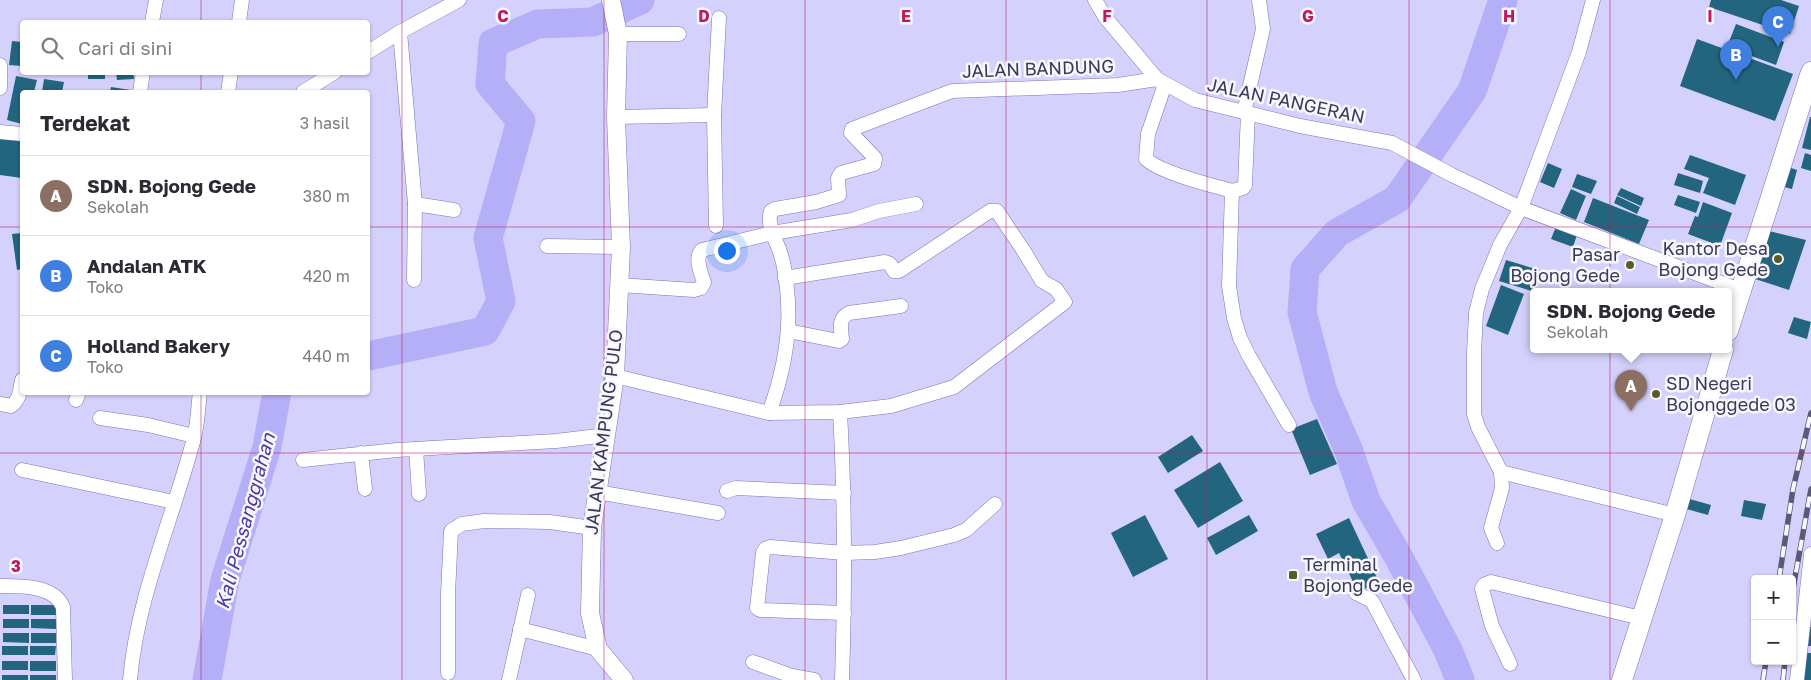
<!DOCTYPE html>
<html lang="id">
<meta charset="utf-8">
<style>
body{margin:0;font-family:"Golos Text",sans-serif;background:#f7f7f7;color:#2b2b33}
.controls{position:absolute;right:15px;bottom:15px;display:grid;overflow:hidden;border-radius:5px;box-shadow:0 1px 4px #0004}
.controls button{width:45px;height:45px;display:grid;place-items:center;padding:0;border:0;border-bottom:1px solid #e1e1e2;background:#fff;color:#2b2b33;font:25px sans-serif}
.you{position:absolute;left:726px;top:250px;width:18px;height:18px;margin:-12px;border:4px solid #fff;border-radius:50%;background:#1a73e8;box-shadow:0 0 0 8px #1a73e833}
.badge{display:grid;place-items:center;width:32px;height:32px;border-radius:50%;background:#111827;color:#fff;font-size:16px;font-weight:700}
.pin{position:absolute;translate:-50% -41px;filter:drop-shadow(0 1px 2px #0008)}
.pin::after{content:'';position:absolute;top:26px;width:18px;height:15px;background:inherit;clip-path:polygon(0 0,100% 0,50% 100%)}
.popup{position:absolute;left:1530px;top:288px;width:202px;height:65px;box-sizing:border-box;display:grid;place-content:center;border-radius:5px;background:#fff;filter:drop-shadow(0 1px 4px #0005);font-size:16px;white-space:nowrap;color:#7c7c81}
.popup b{font-size:19px;color:#2b2b33}
.popup::after{content:'';position:absolute;left:50%;top:100%;margin-left:-10px;border:10px solid transparent;border-top-color:#fff}
.list{margin:0;padding:0;list-style:none}
h2{display:flex;justify-content:space-between;align-items:center;height:65px;margin:0;padding:0 20px;font-size:21px}
h2 small{font-size:16px;font-weight:400;color:#7c7c81}
.list li{display:grid;grid-template-columns:32px 1fr auto;gap:15px;align-items:center;box-sizing:border-box;height:80px;padding:0 20px;border-top:1px solid #e1e1e2}
.list b{display:block;font-size:19px;white-space:nowrap}
.list p{margin:0;font-size:16px;white-space:nowrap;color:#7c7c81}
.list em{font-size:16px;font-style:normal;color:#7c7c81}
.icon{flex:none;width:28px;height:28px;fill:none;stroke:currentColor;stroke-width:2;stroke-linecap:round;stroke-linejoin:round}
.map{position:relative;flex:none;width:1811px;height:680px;overflow:hidden}
.search{position:absolute;background:#fff;box-shadow:0 1px 4px #0004;left:20px;top:20px;width:350px;height:55px;display:flex;align-items:center;gap:12px;box-sizing:border-box;padding:0 18px;border-radius:5px;color:#7c7c81;font-size:19px}
.panel{position:absolute;background:#fff;box-shadow:0 1px 4px #0004;left:20px;top:90px;width:350px;height:305px;border-radius:5px}
.map>svg:first-child{display:block}
.lines{fill:none;stroke-linecap:round;stroke-linejoin:round}
.river{stroke:#b5aff8;stroke-width:29}
.building{fill:#23657e}
.minor-casing{stroke:#7b75b5;stroke-width:15}
.tertiary-casing{stroke:#7b75b5;stroke-width:19}
.secondary-casing{stroke:#7b75b5;stroke-width:21}
.minor{stroke:#fff;stroke-width:14}
.tertiary{stroke:#fff;stroke-width:18}
.secondary{stroke:#fff;stroke-width:20}
.rail-casing{stroke:#5b5978;stroke-width:5.5}
.rail{stroke:#f7f7fe;stroke-width:4;stroke-dasharray:11;stroke-linecap:butt}
.grid{fill:none;stroke:#c2185b;stroke-width:1;stroke-opacity:0.55}
.poi-dot{fill:#5c5a27;stroke:#f7f7fe;stroke-width:2}
.labels{text-anchor:middle;stroke-width:5;stroke-linejoin:round;paint-order:stroke}
.street-label{font-size:18px;fill:#3b3955;stroke:#f7f7fe}
.poi-label{font-size:18px;fill:#3b3955;stroke:#f7f7fe;text-anchor:end}
.water-label{font-size:19px;font-style:italic;fill:#4e399f;stroke:#f7f7fe}
.grid-label{font-size:16px;text-anchor:middle;font-weight:bold;fill:#c2185b;stroke:#f7f7fe;stroke-width:5;stroke-linejoin:round;paint-order:stroke}
</style>
<div class="map">
<svg width="1811" height="680" viewBox="0 0 1811 680">
<rect width="100%" height="100%" fill="#d4d1fc"/>
<g class="lines">
<g class="river">
<path d="M368,356L485,331L501,301L488,238L521,121L490,84L493,43L538,24L593,22L640,0"/>
<path d="M207,680L225,580L267,447L277,392"/>
<path d="M1460,680L1448,650L1398,556L1366,501L1348,449L1323,392L1302,312L1305,269L1337,233L1397,199L1472,91L1503,0"/>
</g>
</g>
<g class="building">
<path d="M1711,0H1781L1799,6L1790,34L1709,7Z"/>
<path d="M1736,24L1784,42L1776,65L1727,47Z"/>
<path d="M1697,39L1793,74L1775,121L1680,86Z"/>
<path d="M12,41L22,42V66L9,65Z"/>
<rect x="88" y="72" width="17" height="7"/>
<path d="M116,72H133L134,79L117,80Z"/>
<path d="M16,76L37,80L34,92H22V124L7,120Z"/>
<path d="M44,79L64,82L62,92H42Z"/>
<path d="M111,87L137,91V92H110Z"/>
<path d="M1810,117H1811V150L1802,148Z"/>
<path d="M0,136L22,138V178L0,175Z"/>
<path d="M1805,153L1811,155V171L1801,168Z"/>
<path d="M1690,155L1746,175L1735,205L1703,193L1709,178L1684,169Z"/>
<path d="M1548,163L1562,169L1554,188L1540,182Z"/>
<path d="M1785,166L1797,170L1792,189L1780,186Z"/>
<path d="M1678,173L1703,181L1700,193L1674,185Z"/>
<path d="M1577,174L1597,181L1591,194L1572,187Z"/>
<path d="M1621,188L1644,198L1641,206L1617,195Z"/>
<path d="M1571,189L1586,196L1576,220L1560,213Z"/>
<path d="M1678,195L1700,202L1696,213L1674,205Z"/>
<path d="M1617,196L1640,207L1637,214L1614,203Z"/>
<path d="M1593,198L1649,220L1639,244L1584,222Z"/>
<path d="M1703,202L1732,213L1720,246L1688,234L1695,216L1698,217Z"/>
<path d="M1557,224L1578,232L1573,247L1551,239Z"/>
<path d="M1765,230L1806,240L1789,290L1752,278Z"/>
<path d="M22,233V269L17,270L12,234Z"/>
<path d="M1506,260L1542,271L1535,292L1499,281Z"/>
<path d="M1501,285L1524,294L1508,335L1486,326Z"/>
<path d="M1794,317L1811,322L1807,339L1788,333Z"/>
<path d="M1317,419L1337,464L1310,475L1291,429Z"/>
<path d="M1192,435L1203,451L1168,473L1158,457Z"/>
<path d="M1220,462L1243,501L1198,528L1174,490Z"/>
<path d="M1686,498L1711,505L1708,515L1683,508Z"/>
<path d="M1744,500L1766,504L1762,520L1741,516Z"/>
<path d="M1145,515L1168,559L1133,577L1111,533Z"/>
<path d="M1249,515L1258,531L1216,555L1207,538Z"/>
<path d="M1349,518L1379,582L1358,592L1339,553L1328,559L1316,534Z"/>
<rect x="3" y="605" width="26" height="9"/>
<rect x="31" y="605" width="25" height="10"/>
<rect x="3" y="619" width="26" height="9"/>
<path d="M31,619H56V629L31,628Z"/>
<rect x="1806" y="627" width="5" height="19"/>
<path d="M3,633H29V643L3,642Z"/>
<rect x="31" y="633" width="25" height="10"/>
<rect x="2" y="646" width="26" height="9"/>
<path d="M30,646H56L55,655H30Z"/>
<rect x="1804" y="653" width="7" height="27"/>
<rect x="2" y="661" width="26" height="9"/>
<rect x="30" y="661" width="26" height="10"/>
<rect x="2" y="675" width="26" height="5"/>
<rect x="30" y="675" width="26" height="5"/>
</g>
<g class="lines">
<defs>
<g id="minor">
<path d="M1095,0L1105,17L1157,79L1195,100L1300,126L1392,143L1452,175L1521,208L1740,290"/>
<path d="M1593,0L1579,52L1521,208L1500,245L1482,289L1476,313L1474,353V414L1478,427L1501,472L1675,515"/>
<path d="M152,22L156,0"/>
<path d="M239,22L242,0"/>
<path d="M400,32L415,204L414,280"/>
<path d="M618,34H679"/>
<path d="M368,52L400,32L459,0"/>
<path d="M0,65V88"/>
<path d="M1165,84L1148,134L1146,159C1161,173 1211,185 1232,191"/>
<path d="M140,92L143,72"/>
<path d="M228,92L231,72"/>
<path d="M303,92L335,72"/>
<path d="M1244,112L1263,29L1259,0"/>
<path d="M1248,113L1245,185L1243,188L1232,191L1229,286L1234,318L1240,338L1249,356L1289,425"/>
<path d="M714,115L719,18"/>
<path d="M616,117L714,115L716,226"/>
<path d="M0,132L22,134"/>
<path d="M415,204L454,210"/>
<path d="M547,246L621,247"/>
<path d="M619,285L694,290L701,288L704,282C701,273 694,258 702,250L772,233L852,220L879,211L916,204"/>
<path d="M788,331L839,341L842,339C841,328 838,318 849,313L901,306"/>
<path d="M615,376L769,413L840,412L891,406L954,387L1065,302L1056,289L1042,281L1025,253L997,211H990L899,271H894L890,264L885,262L785,278"/>
<path d="M76,400L79,392"/>
<path d="M0,404L11,406C20,400 20,390 22,380"/>
<path d="M840,412C845,502 845,590 842,680"/>
<path d="M769,413C784,372 792,332 787,289C786,278 784,265 781,255C777,241 766,226 771,211L775,209L816,202L839,195L838,178L841,173L874,164L875,158L851,133L852,129L952,91L1118,85L1157,79"/>
<path d="M100,418L148,425L194,436"/>
<path d="M416,449L419,494"/>
<path d="M361,453L365,489"/>
<path d="M303,460L397,450L556,441L607,435"/>
<path d="M22,470L174,502"/>
<path d="M727,491L736,488L844,493"/>
<path d="M597,492L718,513"/>
<path d="M1497,543L1491,528L1502,488L1501,472"/>
<path d="M0,586C21,586 54,585 63,607L65,680"/>
<path d="M1356,593L1372,601L1414,680"/>
<path d="M844,613L760,610L757,608L763,553L765,549L770,547L845,553L875,552L901,548L954,535L966,530L995,504"/>
<path d="M520,629L598,649"/>
<path d="M753,662L792,676L814,680"/>
<path d="M1510,664L1492,626L1482,589L1484,585L1491,582L1641,618"/>
<path d="M448,673V594L451,531L462,524L484,521L550,522L592,528"/>
<path d="M130,680C137,597 173,518 194,438C198,423 198,407 200,392"/>
<path d="M509,680L528,595"/>
<path d="M1797,680L1811,554"/>
</g>
<path id="tertiary" d="M611,0L618,34L616,117L621,247L615,376L592,528L590,613L598,649L624,680"/>
<g id="secondary">
<path d="M1728,331L1811,72"/>
<path d="M1622,680L1675,515L1723,350"/>
</g>
</defs>
<use href="#minor" class="minor-casing"/>
<use href="#tertiary" class="tertiary-casing"/>
<use href="#secondary" class="secondary-casing"/>
<use href="#minor" class="minor"/>
<use href="#tertiary" class="tertiary"/>
<use href="#secondary" class="secondary"/>
<defs>
<g id="rail">
<path d="M1779,579L1793,489L1811,413"/>
<path d="M1792,594L1811,489"/>
<path d="M1763,680L1766,661"/>
<path d="M1783,680L1785,661"/>
</g>
</defs>
<use href="#rail" class="rail-casing"/>
<use href="#rail" class="rail"/>
</g>
<path class="grid" d="M201,0V22M402,0V680M604,0V680M805,0V680M1006,0V680M1207,0V680M1409,0V680M1610,0V680M201,72V92M0,227H22M368,227H1811M201,392V680M0,453H1811"/>
<g class="poi-dot">
<circle cx="1778" cy="259" r="5"/>
<circle cx="1630" cy="265" r="5"/>
<circle cx="1656" cy="394" r="5"/>
<rect x="1288" y="570" width="10" height="10" rx="2.5"/>
</g>
<g class="labels">
<g class="street-label">
<text transform="translate(1038 69) rotate(-2)" y="6">JALAN BANDUNG</text>
<text transform="translate(1286 101) rotate(12)" y="6">JALAN PANGERAN</text>
<text transform="translate(604 432) rotate(-83)" y="6">JALAN KAMPUNG PULO</text>
</g>
<g class="poi-label">
<text x="1768" y="255">Kantor Desa<tspan x="1768" dy="21">Bojong Gede</tspan></text>
<text x="1620" y="261">Pasar<tspan x="1620" dy="21">Bojong Gede</tspan></text>
<text x="1666" y="390" text-anchor="start">SD Negeri<tspan x="1666" dy="21">Bojonggede 03</tspan></text>
<text x="1303" y="571" text-anchor="start">Terminal<tspan x="1303" dy="21">Bojong Gede</tspan></text>
</g>
<g class="water-label">
<text transform="translate(245 521) rotate(-75)" y="7">Kali Pessanggrahan</text>
</g>
</g>
<g class="grid-label">
<text x="503" y="22">C</text>
<text x="704" y="22">D</text>
<text x="906" y="22">E</text>
<text x="1107" y="22">F</text>
<text x="1308" y="22">G</text>
<text x="1509" y="22">H</text>
<text x="1710" y="22">I</text>
<text x="16" y="572">3</text>
</g>
</svg>
<div class="controls">
<button>+</button>
<button>−</button>
</div>
<div class="you"></div>
<div class="pin badge" style="left:1631px;top:411px;background:#8d6e63">A</div>
<div class="popup"><b>SDN. Bojong Gede</b>Sekolah</div>
<div class="pin badge" style="left:1736px;top:80px;background:#3f7fe0">B</div>
<div class="pin badge" style="left:1778px;top:47px;background:#3f7fe0">C</div>
<div class="search"><svg class="icon" aria-label="search" viewBox="0 0 24 24"><circle cx="10" cy="10" r="6"/><path d="M15 15l6 6"/></svg>Cari di sini</div>
<section class="panel">
<h2>Terdekat<small>3 hasil</small></h2>
<ul class="list">
<li><span class="badge" style="background:#8d6e63">A</span><div><b>SDN. Bojong Gede</b><p>Sekolah</p></div><em>380 m</em></li>
<li><span class="badge" style="background:#3f7fe0">B</span><div><b>Andalan ATK</b><p>Toko</p></div><em>420 m</em></li>
<li><span class="badge" style="background:#3f7fe0">C</span><div><b>Holland Bakery</b><p>Toko</p></div><em>440 m</em></li>
</ul>
</section>
</div>
